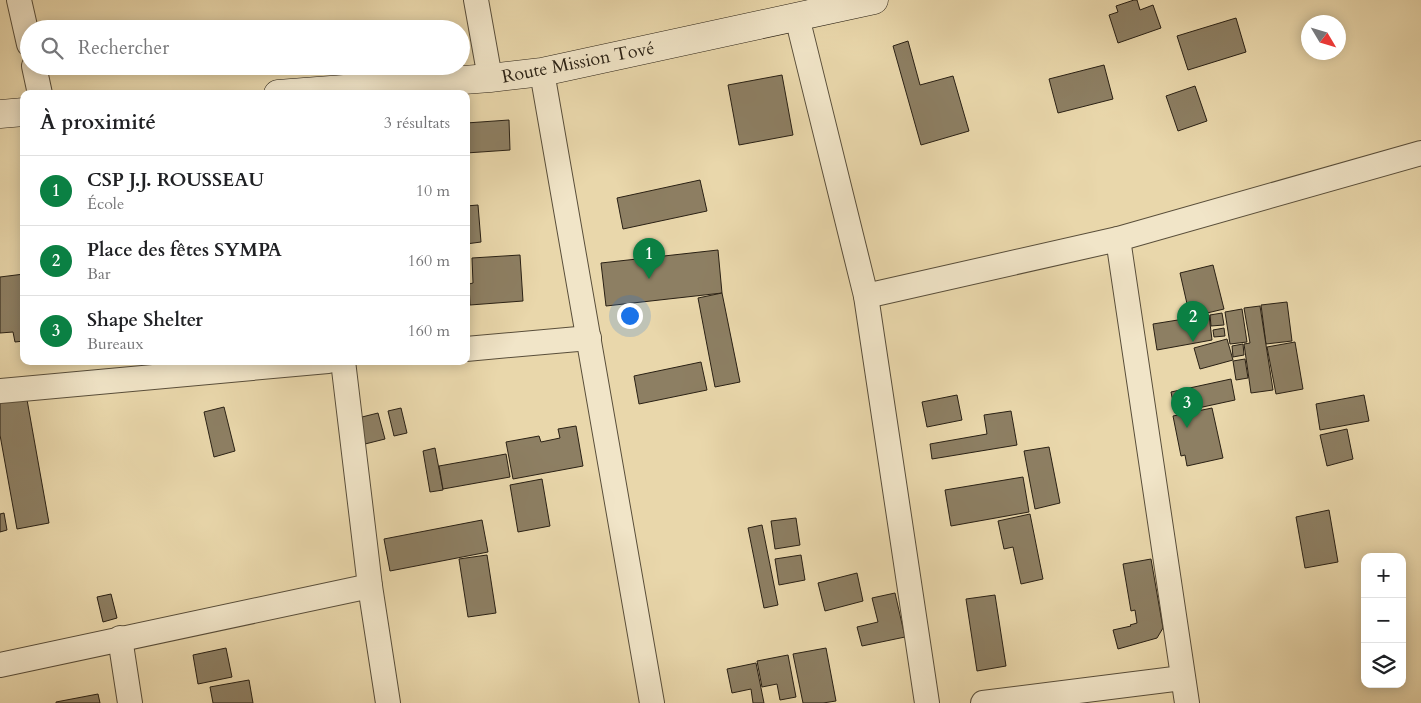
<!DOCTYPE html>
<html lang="fr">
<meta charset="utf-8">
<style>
body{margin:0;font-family:Cardo,serif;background:#f2f2f2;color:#202124}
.controls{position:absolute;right:15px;bottom:15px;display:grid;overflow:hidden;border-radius:10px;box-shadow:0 2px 12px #0003}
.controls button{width:45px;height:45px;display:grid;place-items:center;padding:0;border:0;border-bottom:1px solid #e0e0e0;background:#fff;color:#202124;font:25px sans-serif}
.compass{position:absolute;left:1301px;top:15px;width:45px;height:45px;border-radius:50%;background:#fff;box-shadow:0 2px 12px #0003;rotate:128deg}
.you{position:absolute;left:629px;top:315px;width:18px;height:18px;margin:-12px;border:4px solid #fff;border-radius:50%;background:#1a73e8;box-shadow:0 0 0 8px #1a73e833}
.badge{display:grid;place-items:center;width:32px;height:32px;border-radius:50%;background:#0b8043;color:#fff;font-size:16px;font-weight:700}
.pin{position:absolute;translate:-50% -41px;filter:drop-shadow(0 1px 2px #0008)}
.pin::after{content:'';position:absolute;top:26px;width:18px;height:15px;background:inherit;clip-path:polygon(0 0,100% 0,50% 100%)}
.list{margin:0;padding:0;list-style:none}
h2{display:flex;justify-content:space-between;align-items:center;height:65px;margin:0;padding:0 20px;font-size:21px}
h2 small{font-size:16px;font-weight:400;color:#757577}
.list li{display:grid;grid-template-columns:32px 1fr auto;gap:15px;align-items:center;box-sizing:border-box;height:70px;padding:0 20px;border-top:1px solid #e0e0e0}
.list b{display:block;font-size:19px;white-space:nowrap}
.list p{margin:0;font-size:16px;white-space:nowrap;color:#757577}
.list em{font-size:16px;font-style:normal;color:#757577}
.icon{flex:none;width:28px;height:28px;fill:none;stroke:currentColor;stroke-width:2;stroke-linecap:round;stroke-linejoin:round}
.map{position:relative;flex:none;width:1421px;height:703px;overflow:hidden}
.search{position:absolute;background:#fff;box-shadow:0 2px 12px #0003;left:20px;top:20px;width:450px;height:55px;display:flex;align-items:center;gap:12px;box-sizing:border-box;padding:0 18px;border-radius:28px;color:#757577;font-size:19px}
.panel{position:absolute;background:#fff;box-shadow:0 2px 12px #0003;left:20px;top:90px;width:450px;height:275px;border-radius:10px}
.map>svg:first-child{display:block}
.building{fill:#8d7f63;stroke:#292014}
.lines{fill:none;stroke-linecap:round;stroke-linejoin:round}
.street-casing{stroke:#594e3a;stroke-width:26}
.secondary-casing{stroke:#292014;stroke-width:29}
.street{stroke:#f1e5c8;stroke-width:24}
.secondary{stroke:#f1e5c8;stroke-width:28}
.labels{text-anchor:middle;stroke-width:4.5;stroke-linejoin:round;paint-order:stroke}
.street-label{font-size:18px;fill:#292014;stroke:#f1e5c8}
</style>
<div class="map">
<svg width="1421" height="703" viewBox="0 0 1421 703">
<rect width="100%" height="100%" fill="#e9d7ab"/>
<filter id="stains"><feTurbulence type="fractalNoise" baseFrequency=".004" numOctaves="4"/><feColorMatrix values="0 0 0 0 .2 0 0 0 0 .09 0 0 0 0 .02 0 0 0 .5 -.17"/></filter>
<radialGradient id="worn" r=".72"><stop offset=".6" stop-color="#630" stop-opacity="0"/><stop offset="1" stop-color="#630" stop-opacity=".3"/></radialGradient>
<g class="building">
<path d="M1134,0H1137L1140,10L1153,5L1161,28L1118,43L1109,15L1118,12L1116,6Z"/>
<path d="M1236,18L1246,52L1188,70L1177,36Z"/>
<path d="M908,41L920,85L953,76L969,131L921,145L893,46Z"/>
<path d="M1104,65L1113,99L1058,113L1049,79Z"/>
<path d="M782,75L793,135L739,145L728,85Z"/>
<path d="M1195,86L1207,121L1178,131L1166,96Z"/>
<path d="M509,120L510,150L466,153V123Z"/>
<path d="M700,180L707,211L623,229L617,198Z"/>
<path d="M478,205L481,242L466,244V206Z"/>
<path d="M718,250L722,293L606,306L601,263Z"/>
<path d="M520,255L523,301L470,305L469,284L473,283L472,258Z"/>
<path d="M1213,265L1224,309L1190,317L1180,273Z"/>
<path d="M24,274V341L15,342L13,332L0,333V277Z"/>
<path d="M722,293L740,382L715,387L698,298Z"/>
<path d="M1287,302L1292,341L1266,344L1261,305Z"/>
<path d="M1260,306L1273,390L1251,393L1244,344L1250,343L1244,308Z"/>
<path d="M1242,309L1247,342L1230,344L1225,312Z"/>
<path d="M1222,313L1224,325L1211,326L1210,315Z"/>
<path d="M1209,315L1212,340L1157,350L1153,324Z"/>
<path d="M1224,328L1225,336L1214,337L1213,330Z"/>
<path d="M1227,339L1233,360L1200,369L1194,348Z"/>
<path d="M1295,342L1303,389L1276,394L1267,347Z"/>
<path d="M1243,344L1244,355L1233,357L1232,346Z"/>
<path d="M1245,359L1248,378L1236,380L1233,361Z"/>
<path d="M701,362L707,390L639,404L634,376Z"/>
<path d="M1231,379L1235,400L1175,413L1171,392Z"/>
<path d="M26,394L49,523L17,529L0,435V399Z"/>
<path d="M957,395L962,420L927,427L922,402Z"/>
<path d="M1364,395L1369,421L1320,430L1316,404Z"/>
<path d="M224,407L235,451L214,457L204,412Z"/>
<path d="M401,408L407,433L394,436L388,411Z"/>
<path d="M1212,408L1223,458L1187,466L1185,455L1181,456L1173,416Z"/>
<path d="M1011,411L1017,445L932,459L930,444L987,434L984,415Z"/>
<path d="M378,413L385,439L365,444L358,418Z"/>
<path d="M576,426L583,466L513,479L506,442L539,436L541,442L560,438L558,429Z"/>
<path d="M1347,429L1353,459L1327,466L1320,435Z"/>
<path d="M1049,447L1060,503L1035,509L1024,451Z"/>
<path d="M435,448L443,490L430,492L423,451Z"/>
<path d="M506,454L510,477L443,489L439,466Z"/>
<path d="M1023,477L1029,512L951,526L945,490Z"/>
<path d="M542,479L550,526L518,532L510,485Z"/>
<path d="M1329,510L1338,562L1305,568L1296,517Z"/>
<path d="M4,513L7,530L0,532V514Z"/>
<path d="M1030,514L1043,579L1021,584L1013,547L1004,549L998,521Z"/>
<path d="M796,518L800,545L775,549L771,521Z"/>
<path d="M482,520L488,552L390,571L384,539Z"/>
<path d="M762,525L778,605L764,608L748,528Z"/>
<path d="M487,555L496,613L468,617L459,559Z"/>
<path d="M801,555L805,580L779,585L775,559Z"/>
<path d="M1151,559L1163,628L1157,638L1118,649L1113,630L1131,626L1130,625L1137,623L1135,610L1131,611L1123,564Z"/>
<path d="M857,573L863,601L825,611L818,583Z"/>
<path d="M895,593L905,637L862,646L857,627L878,622L872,598Z"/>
<path d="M111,594L117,618L103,622L97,597Z"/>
<path d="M995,595L1006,666L977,671L966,599Z"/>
<path d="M226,648L232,677L198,684L193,655Z"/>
<path d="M826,648L836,701L823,703H803L793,654Z"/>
<path d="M788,655L796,697L780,700L777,684L762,687L757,661Z"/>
<path d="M756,663L764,703H753L751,689L732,693L727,669Z"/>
<path d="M249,680L253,703H213L210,687Z"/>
<path d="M98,694L100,703H56V702Z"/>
</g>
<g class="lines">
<defs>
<g id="street">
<path d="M19,0L29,44"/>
<path d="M476,0L490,78"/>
<path d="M797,17L866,296L927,703"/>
<path d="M34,66L40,94"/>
<path d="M542,72L652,703"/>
<path d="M1118,239L1187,703"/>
<path d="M866,296L1118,239L1421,153"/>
<path d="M466,349L589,338"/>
<path d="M343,361L370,586L388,703"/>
<path d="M0,391L328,361"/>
<path d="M120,638L130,703"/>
<path d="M0,665L370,586"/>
<path d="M983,703L1182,678"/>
</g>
<g id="secondary">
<path d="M278,94L490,78L542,72L874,0"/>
<path d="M0,114L24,112"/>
</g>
</defs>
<use href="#street" class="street-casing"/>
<use href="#secondary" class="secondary-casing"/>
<use href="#street" class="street"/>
<use href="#secondary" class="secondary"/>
</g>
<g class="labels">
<g class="street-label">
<text transform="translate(578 62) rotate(-11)" y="6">Route Mission Tové</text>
</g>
</g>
<rect width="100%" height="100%" filter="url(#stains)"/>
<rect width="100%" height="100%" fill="url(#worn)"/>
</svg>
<div class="controls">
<button>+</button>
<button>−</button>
<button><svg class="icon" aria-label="layers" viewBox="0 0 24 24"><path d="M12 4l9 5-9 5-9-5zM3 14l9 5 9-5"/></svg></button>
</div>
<svg class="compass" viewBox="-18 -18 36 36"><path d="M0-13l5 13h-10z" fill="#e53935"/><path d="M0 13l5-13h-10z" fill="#757577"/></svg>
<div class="you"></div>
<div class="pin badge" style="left:649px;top:279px">1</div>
<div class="pin badge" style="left:1193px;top:342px">2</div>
<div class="pin badge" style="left:1187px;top:428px">3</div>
<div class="search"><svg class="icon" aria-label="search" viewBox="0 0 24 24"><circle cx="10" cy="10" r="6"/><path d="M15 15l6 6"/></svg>Rechercher</div>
<section class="panel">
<h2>À proximité<small>3 résultats</small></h2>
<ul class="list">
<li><span class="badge">1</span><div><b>CSP J.J. ROUSSEAU</b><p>École</p></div><em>10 m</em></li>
<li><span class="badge">2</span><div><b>Place des fêtes SYMPA</b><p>Bar</p></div><em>160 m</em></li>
<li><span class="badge">3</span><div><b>Shape Shelter</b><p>Bureaux</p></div><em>160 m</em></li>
</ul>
</section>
</div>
